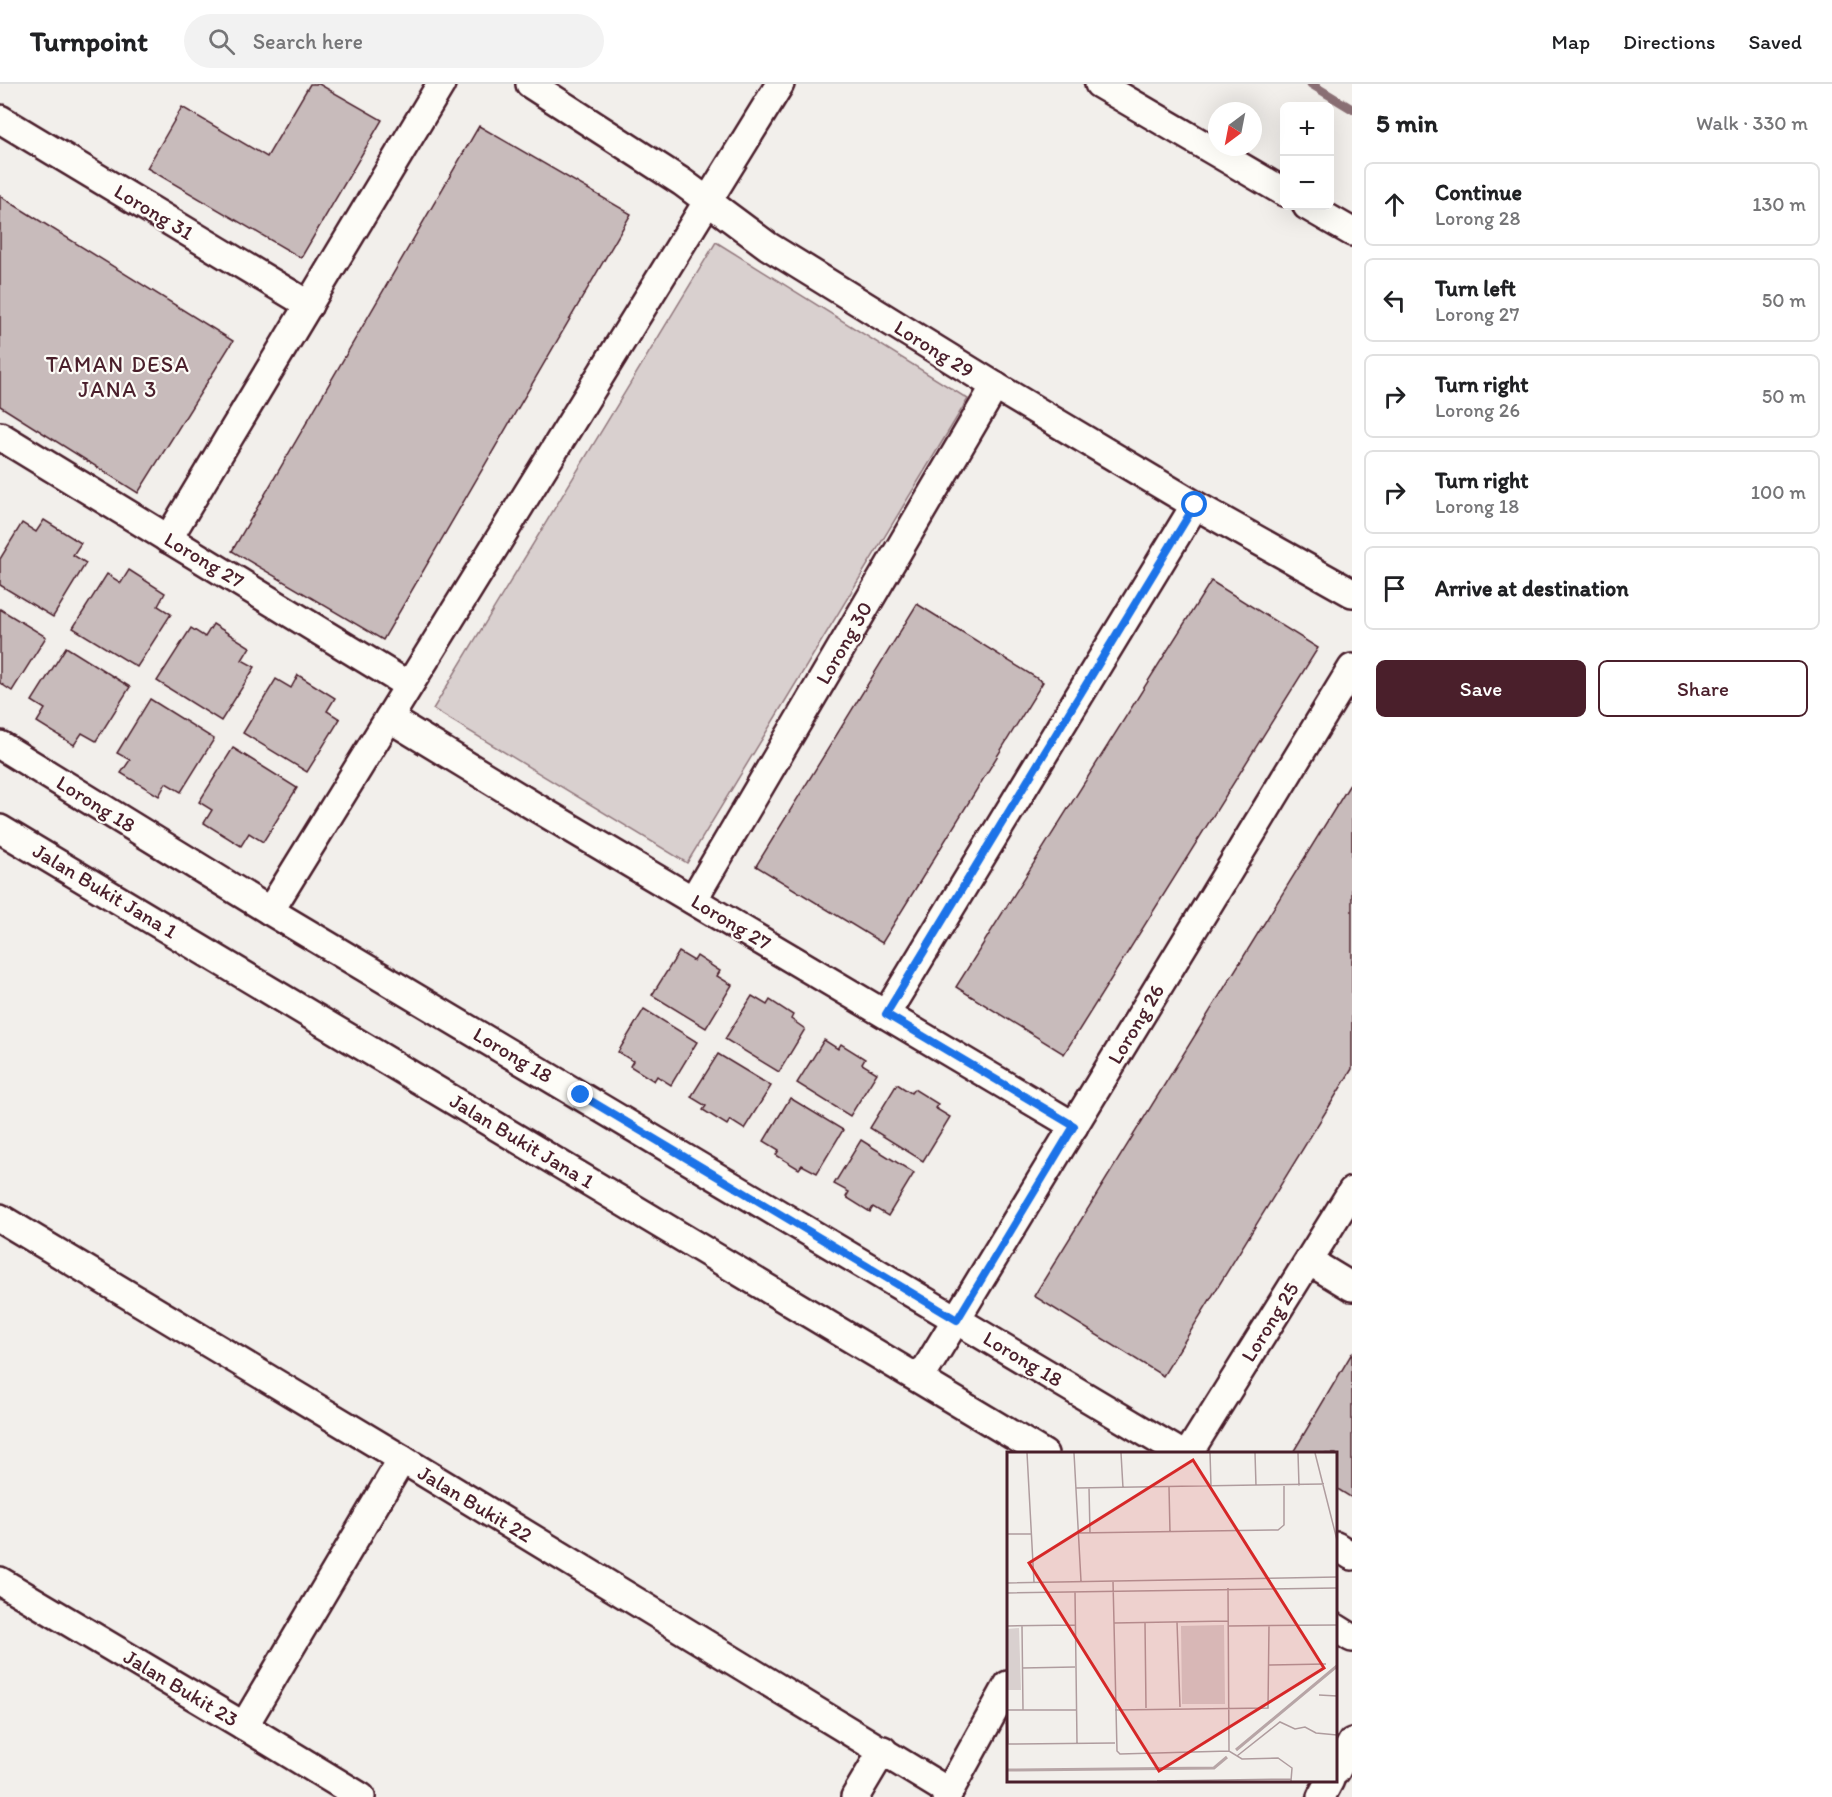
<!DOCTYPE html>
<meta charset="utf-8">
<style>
body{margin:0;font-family:Itim,sans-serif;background:#f2f2f2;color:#202124}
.controls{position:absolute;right:18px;top:18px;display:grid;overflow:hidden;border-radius:9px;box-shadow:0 6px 24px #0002}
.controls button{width:54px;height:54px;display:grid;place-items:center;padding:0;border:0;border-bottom:2px solid #e0e0e0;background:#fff;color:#202124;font:30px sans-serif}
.compass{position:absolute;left:1208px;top:18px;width:54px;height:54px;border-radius:50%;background:#fff;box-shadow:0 6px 24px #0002;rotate:212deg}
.stop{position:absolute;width:18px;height:18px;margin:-14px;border:4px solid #1a73e8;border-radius:50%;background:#fff}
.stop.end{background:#1a73e8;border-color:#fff;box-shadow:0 2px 6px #0008}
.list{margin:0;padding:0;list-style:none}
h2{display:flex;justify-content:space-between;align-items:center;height:78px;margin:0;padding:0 24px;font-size:26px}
h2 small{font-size:20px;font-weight:400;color:#757577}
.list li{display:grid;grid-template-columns:39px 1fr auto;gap:18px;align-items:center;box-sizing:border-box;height:84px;margin:0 12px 12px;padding:0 12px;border:2px solid #e0e0e0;border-radius:9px}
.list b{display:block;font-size:22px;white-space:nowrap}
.list p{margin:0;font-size:20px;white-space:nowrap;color:#757577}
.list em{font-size:20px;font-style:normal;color:#757577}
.actions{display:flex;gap:12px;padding:18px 24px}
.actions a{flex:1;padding:14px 0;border:2px solid #4a1f2b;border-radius:9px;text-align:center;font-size:21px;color:#4a1f2b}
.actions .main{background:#4a1f2b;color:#fff}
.icon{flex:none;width:33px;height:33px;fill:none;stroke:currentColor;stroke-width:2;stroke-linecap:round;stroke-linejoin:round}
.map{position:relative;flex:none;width:1352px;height:1713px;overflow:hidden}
header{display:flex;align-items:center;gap:36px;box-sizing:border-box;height:84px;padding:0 30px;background:#fff;border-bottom:2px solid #e0e0e0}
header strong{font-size:28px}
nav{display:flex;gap:33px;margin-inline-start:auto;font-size:21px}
.search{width:420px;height:54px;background:#f2f2f2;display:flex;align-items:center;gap:15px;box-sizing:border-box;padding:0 21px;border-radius:33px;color:#757577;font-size:22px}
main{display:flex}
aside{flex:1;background:#fff}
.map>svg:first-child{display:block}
.green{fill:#d9d0cf;stroke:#92787d;stroke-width:1.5}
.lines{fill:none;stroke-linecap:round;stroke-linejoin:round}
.stream{stroke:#8b6f75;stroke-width:9}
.building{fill:#c8bbbb;stroke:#4a1f2b;stroke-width:1.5}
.minor-casing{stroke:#4a1f2b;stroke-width:32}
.minor{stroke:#fdfcf7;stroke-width:27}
.route{stroke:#1a73e8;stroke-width:8}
.labels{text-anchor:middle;stroke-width:4.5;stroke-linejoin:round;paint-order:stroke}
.street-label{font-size:21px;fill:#4a1f2b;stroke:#fdfcf7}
.neighbourhood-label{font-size:22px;letter-spacing:1.5px;fill:#4a1f2b;stroke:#fdfcf7}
.inset-river{fill:none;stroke:#b7a5a6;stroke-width:3}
.inset-road{fill:none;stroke:#af9c9e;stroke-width:1.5}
.view{fill:#d62828;fill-opacity:0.15;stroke:#d62828;stroke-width:3}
.inset-edge{fill:none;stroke:#4a1f2b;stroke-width:3}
</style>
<header>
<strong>Turnpoint</strong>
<div class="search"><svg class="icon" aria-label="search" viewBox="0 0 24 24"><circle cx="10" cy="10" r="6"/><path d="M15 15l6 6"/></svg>Search here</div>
<nav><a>Map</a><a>Directions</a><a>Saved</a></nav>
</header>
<main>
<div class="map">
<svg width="1352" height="1713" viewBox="0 0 1352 1713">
<rect width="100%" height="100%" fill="#f2efeb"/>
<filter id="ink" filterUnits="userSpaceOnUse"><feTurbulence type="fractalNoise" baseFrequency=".0167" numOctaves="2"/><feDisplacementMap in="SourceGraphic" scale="12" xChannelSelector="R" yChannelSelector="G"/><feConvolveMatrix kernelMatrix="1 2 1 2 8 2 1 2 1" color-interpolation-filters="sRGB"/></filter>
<g filter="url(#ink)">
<path class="green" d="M716,158L968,315L687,779L433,625Z"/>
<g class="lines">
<path class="stream" d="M1311,0L1352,25"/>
</g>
<g class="building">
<path d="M310,0H319L382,36L301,174L147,84L182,23L267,73Z"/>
<path d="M479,42L631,130L383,556L232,467Z"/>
<path d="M0,112L233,257L138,409L0,322Z"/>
<path d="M44,436L81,459L73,471L86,479L53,533L0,501V475L22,439L36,448Z"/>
<path d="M129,486L165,509L158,522L171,530L137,583L73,544L107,490L121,499Z"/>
<path d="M1211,497L1318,564L1064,970L956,903Z"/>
<path d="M917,520L1043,598L882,859L756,782Z"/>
<path d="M0,525L46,553L12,607L0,599Z"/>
<path d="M213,540L250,563L242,576L255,583L221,637L157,597L191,544L205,553Z"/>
<path d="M66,563L130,603L96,657L82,649L74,661L37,638L45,625L32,617Z"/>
<path d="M298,591L335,614L327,627L340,635L307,688L243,649L276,595L291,604Z"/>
<path d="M150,615L214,655L181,708L166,699L159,712L121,689L130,676L117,669Z"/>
<path d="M233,664L297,704L263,758L249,749L241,762L204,739L212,726L199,718Z"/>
<path d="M1352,697V985L1163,1292L1034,1212Z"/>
<path d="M679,868L694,877L697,872L720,887L717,892L732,901L706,944L652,911Z"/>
<path d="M752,912L767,921L770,916L793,931L791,935L805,945L779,988L725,955Z"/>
<path d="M644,925L697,958L671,1001L657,992L654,997L630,982L633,977L618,968Z"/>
<path d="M824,956L838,965L841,960L865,975L862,980L877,989L850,1032L797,999Z"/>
<path d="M718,970L771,1002L744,1045L730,1036L727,1041L703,1026L706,1022L691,1013Z"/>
<path d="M897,1000L911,1009L914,1005L938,1020L935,1024L950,1033L923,1077L870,1044Z"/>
<path d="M790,1014L843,1046L817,1089L802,1081L799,1085L776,1071L779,1066L764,1057Z"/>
<path d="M861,1056L914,1089L888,1132L873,1123L870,1128L846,1113L849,1108L834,1100Z"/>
<path d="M1352,1269V1414L1336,1404V1370H1292Z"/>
</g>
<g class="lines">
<defs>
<g id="minor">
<path d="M530,0L682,98L768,162L995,302L1195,421L1352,509"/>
<path d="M1099,0L1284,108"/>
<path d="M0,35L309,221"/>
<path d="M1307,122L1352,148"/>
<path d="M0,352L408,601"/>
<path d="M168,455L441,0"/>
<path d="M389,634L532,721L1074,1042"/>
<path d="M0,661L270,827L1182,1370"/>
<path d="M0,745L1044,1370"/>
<path d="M693,816L995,302"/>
<path d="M270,827L780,0"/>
<path d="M886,930L1195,421"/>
<path d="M0,1134L402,1375L949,1708"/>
<path d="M1309,1177L1352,1203"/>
<path d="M920,1295L1352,584"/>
<path d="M1188,1370L1352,1107"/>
<path d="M1336,1462L1352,1472"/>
<path d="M0,1497L244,1642L361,1713"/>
<path d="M1336,1544L1352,1554"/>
<path d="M244,1642L402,1375"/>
<path d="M1336,1687L1352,1658"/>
<path d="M855,1713L883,1666"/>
<path d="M946,1713L1008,1601"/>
<path d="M1321,1713L1330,1696"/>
</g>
</defs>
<use href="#minor" class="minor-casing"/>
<use href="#minor" class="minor"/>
</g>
</g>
<g class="lines" filter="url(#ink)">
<path class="route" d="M581,1011L957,1236L1074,1042L886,930L1195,421"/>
</g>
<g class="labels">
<g class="street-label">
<text transform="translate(154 128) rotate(31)" y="7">Lorong 31</text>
<text transform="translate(934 265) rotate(32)" y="7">Lorong 29</text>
<text transform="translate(204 476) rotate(31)" y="7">Lorong 27</text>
<text transform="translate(844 559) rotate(-60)" y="7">Lorong 30</text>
<text transform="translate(96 720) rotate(32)" y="7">Lorong 18</text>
<text transform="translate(105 807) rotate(31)" y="7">Jalan Bukit Jana 1</text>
<text transform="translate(731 838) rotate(31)" y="7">Lorong 27</text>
<text transform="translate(1136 940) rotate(-59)" y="7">Lorong 26</text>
<text transform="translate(513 971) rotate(31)" y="7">Lorong 18</text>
<text transform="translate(522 1057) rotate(31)" y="7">Jalan Bukit Jana 1</text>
<text transform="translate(1270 1238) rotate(-58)" y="7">Lorong 25</text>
<text transform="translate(1023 1275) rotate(31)" y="7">Lorong 18</text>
<text transform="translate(475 1420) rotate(31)" y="7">Jalan Bukit 22</text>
<text transform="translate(181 1604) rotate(31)" y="7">Jalan Bukit 23</text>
</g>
<g class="neighbourhood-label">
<text x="118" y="288">TAMAN DESA<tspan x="118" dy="25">JANA 3</tspan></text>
</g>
</g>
<g transform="translate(1007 1368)">
<rect width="330" height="330" fill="#f2efeb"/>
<path d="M217,173L218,252H175L174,174ZM12,176L14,238H0V177Z" fill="#d9d0cf"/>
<path class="inset-river" d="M229,298L330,214M0,318L207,316L220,305"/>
<path class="inset-road" d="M20,1L27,130M67,1L74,129M114,1L116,36M203,1L204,34M248,1L249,34M291,1L292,34M308,1L330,88M162,35L163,80M69,36L317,32M82,36L83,81M71,81L271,78L277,73V34M0,82H24M106,129L110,299L113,302L222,299L235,307L271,306L285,316L284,329M0,131L330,125M221,136L222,299M68,140L70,291M0,141L330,136M170,170L173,255M107,171L221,169M138,171L139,256M0,174L68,173M15,174L16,258M221,174L330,173M262,213L319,212M15,216L68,215M312,243L330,244M0,258H69M0,258L1,292M108,258L261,256L262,174M0,292L108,291M230,304L273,270L288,277L298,275L309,281L330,283M150,329L284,327"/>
<path class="view" d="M186,8L317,216L152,319L22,111Z"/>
<rect width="330" height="330" class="inset-edge"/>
</g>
</svg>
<div class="controls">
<button>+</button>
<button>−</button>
</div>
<svg class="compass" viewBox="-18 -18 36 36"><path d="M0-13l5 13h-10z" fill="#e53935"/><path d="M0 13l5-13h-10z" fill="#757577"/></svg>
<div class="stop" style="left:1195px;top:421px"></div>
<div class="stop end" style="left:581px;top:1011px"></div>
</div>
<aside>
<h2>5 min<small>Walk · 330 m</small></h2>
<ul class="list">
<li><svg class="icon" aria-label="ahead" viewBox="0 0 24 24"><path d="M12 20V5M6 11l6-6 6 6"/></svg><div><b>Continue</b><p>Lorong 28</p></div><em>130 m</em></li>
<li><svg class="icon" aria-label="left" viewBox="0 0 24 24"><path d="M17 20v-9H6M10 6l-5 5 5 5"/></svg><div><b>Turn left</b><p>Lorong 27</p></div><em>50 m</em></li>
<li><svg class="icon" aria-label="right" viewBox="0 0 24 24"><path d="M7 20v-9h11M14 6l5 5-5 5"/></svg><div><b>Turn right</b><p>Lorong 26</p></div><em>50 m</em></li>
<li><svg class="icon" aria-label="right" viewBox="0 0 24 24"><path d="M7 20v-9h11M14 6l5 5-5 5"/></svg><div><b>Turn right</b><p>Lorong 18</p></div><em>100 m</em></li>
<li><svg class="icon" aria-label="arrive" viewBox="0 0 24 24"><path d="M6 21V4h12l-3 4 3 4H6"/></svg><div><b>Arrive at destination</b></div></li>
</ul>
<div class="actions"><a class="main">Save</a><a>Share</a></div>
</aside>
</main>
